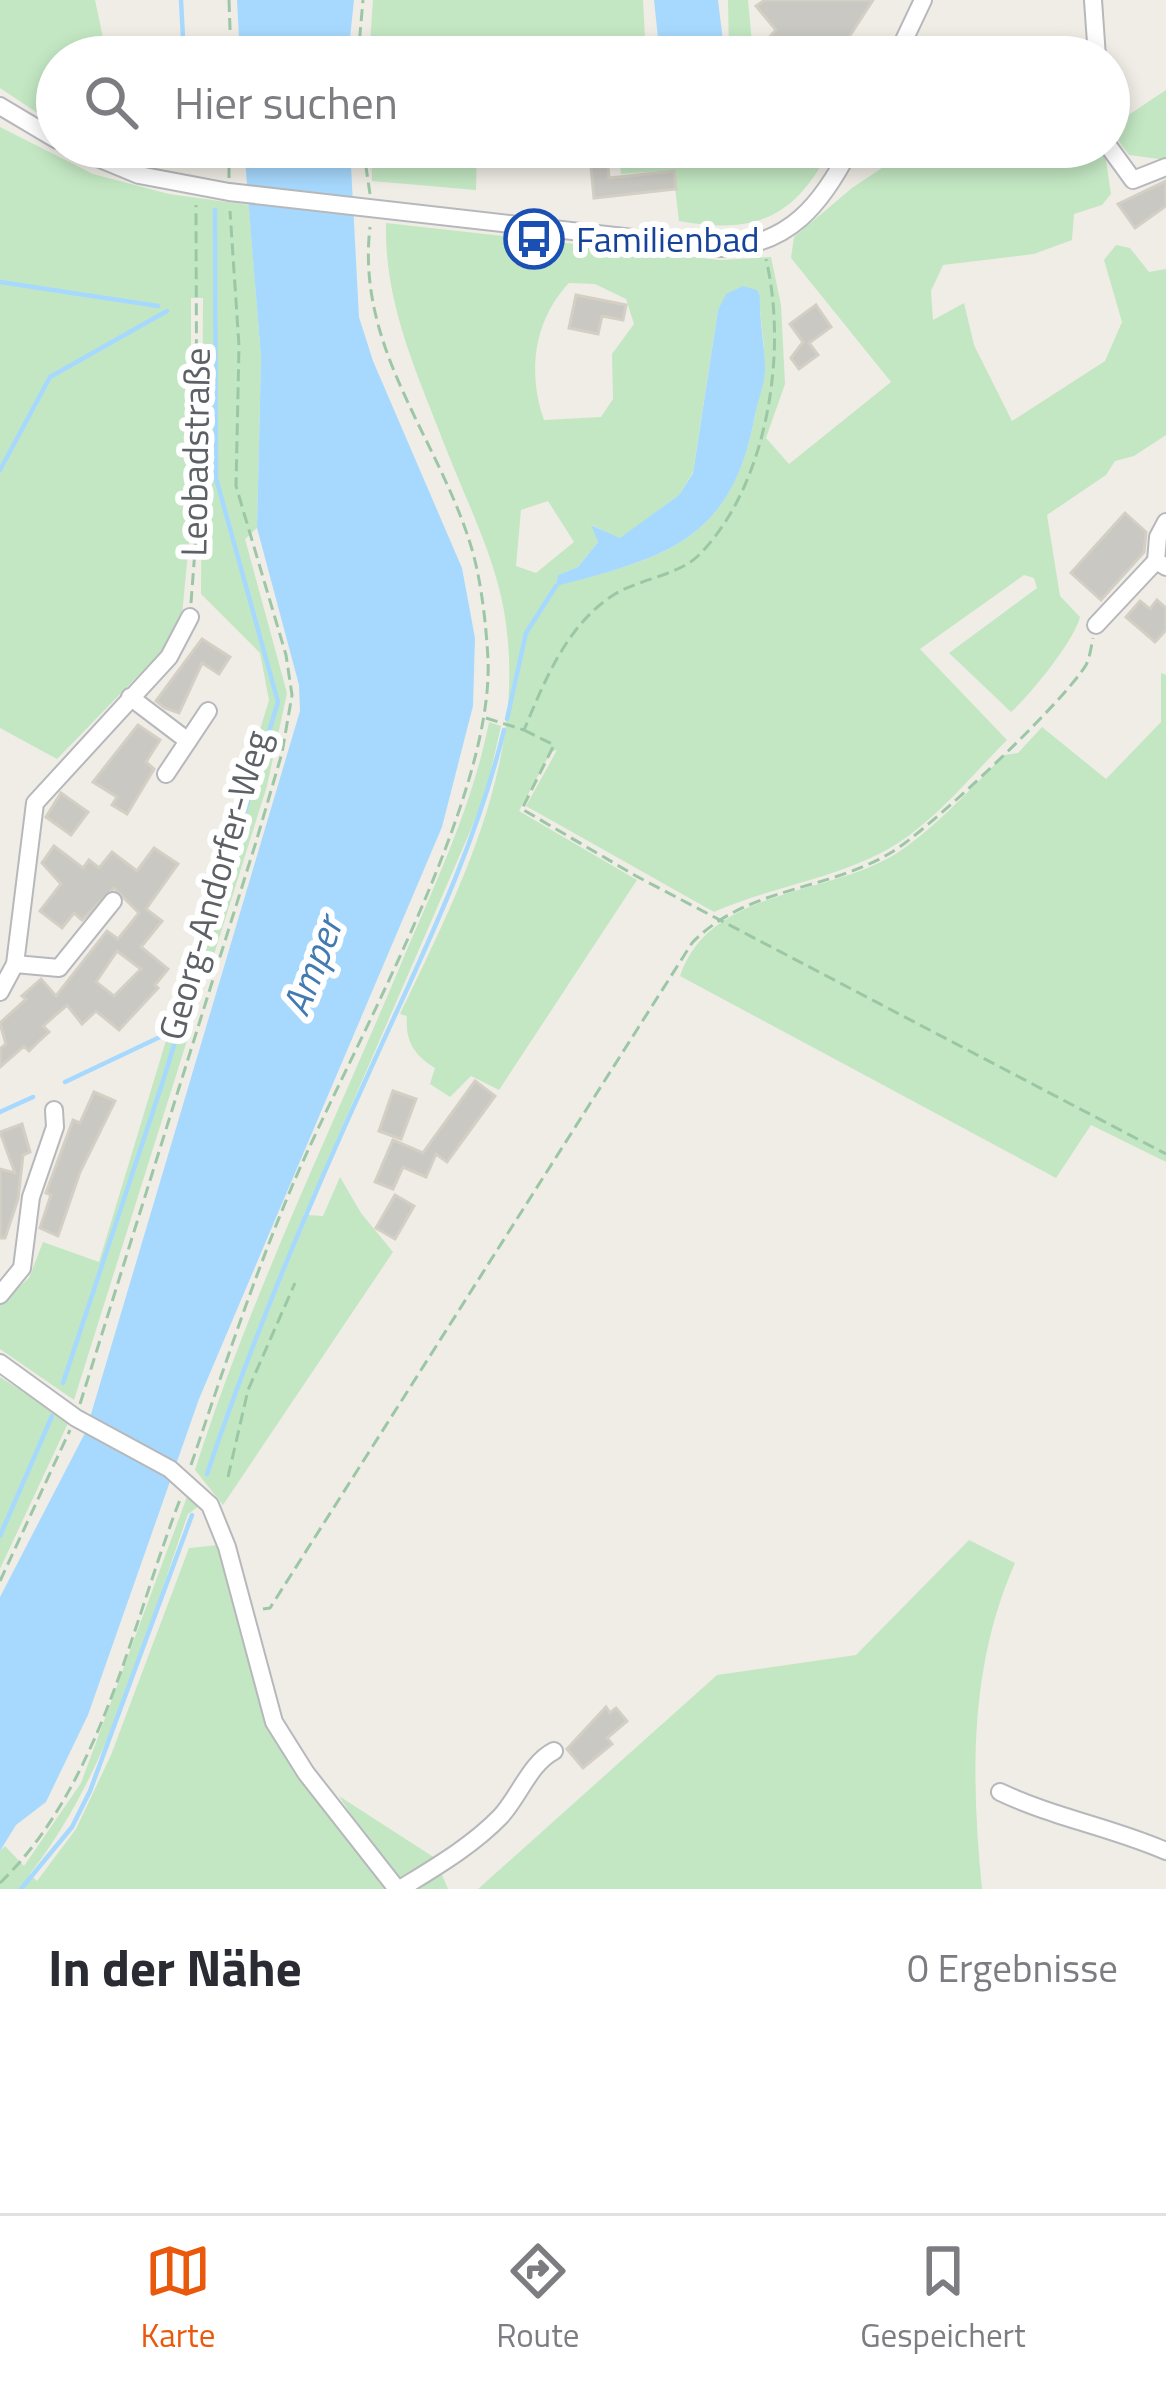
<!DOCTYPE html>
<html lang="de">
<meta charset="utf-8">
<style>
body{margin:0;font-family:"Titillium Web",sans-serif;background:#f7f7f7;color:#2b2b33}
.list{margin:0;padding:0;list-style:none}
h2{display:flex;justify-content:space-between;align-items:center;height:156px;margin:0;padding:0 48px;font-size:51px}
h2 small{font-size:39px;font-weight:400;color:#7c7c81}
.icon{flex:none;width:66px;height:66px;fill:none;stroke:currentColor;stroke-width:2;stroke-linecap:round;stroke-linejoin:round}
.map{position:relative;flex:none;width:1166px;height:1889px;overflow:hidden}
.search{position:absolute;background:#fff;box-shadow:0 6px 18px #0003;left:36px;right:36px;top:36px;height:132px;display:flex;align-items:center;gap:30px;box-sizing:border-box;padding:0 42px;border-radius:66px;color:#7c7c81;font-size:45px}
.sheet{height:324px;background:#fff}
nav{display:flex;justify-content:space-around;align-items:center;box-sizing:border-box;height:168px;border-top:3px solid #e1e1e2;background:#fff;font-size:33px;color:#7c7c81}
nav a{display:grid;justify-items:center;gap:6px}
nav .on{color:#ea580c}
.map>svg:first-child{display:block}
.green{fill:#c3e7c3;fill-rule:evenodd}
.water{fill:#a7d9fe}
.lines{fill:none;stroke-linecap:round;stroke-linejoin:round}
.stream{stroke:#a7d9fe;stroke-width:4.5}
.building{fill:#cac8c3;stroke:#d4cfc4;stroke-width:3;fill-rule:evenodd}
.minor-casing{stroke:#b6b8bc;stroke-width:20}
.path{stroke:#9cc7a7;stroke-width:3;stroke-dasharray:12 6;stroke-linecap:butt}
.minor{stroke:#fff;stroke-width:16}
.labels{text-anchor:middle;stroke-width:12;stroke-linejoin:round;paint-order:stroke}
.transit-label{font-size:36px;fill:#164399;stroke:#fff;text-anchor:start}
.street-label{font-size:36px;fill:#5d6166;stroke:#fff}
.water-label{font-size:39px;font-style:italic;fill:#427ab1;stroke:#fff}
</style>
<div class="map">
<svg width="1166" height="1889" viewBox="0 0 1166 1889">
<rect width="100%" height="100%" fill="#f0ede6"/>
<g class="green">
<path d="M0,0H95L107,57H57V126L0,88Z"/>
<path d="M373,0H643L646,57H369Z"/>
<path d="M728,0H748L752,43L771,57H729Z"/>
<path d="M1166,90V160L1129,155L1109,128Z"/>
<path d="M0,127L93,174L169,194L249,205L261,358L257,528L245,539L287,693L267,786L74,1400L0,1349V1304L29,1278L43,1242L99,1262L269,700L260,653L201,594L203,298H191V522L182,615L162,651L57,759L0,728Z"/>
<path d="M371,147H477L476,190L372,181Z"/>
<path d="M619,147H831C796,218 755,235 679,221L673,170L621,174Z"/>
<path d="M913,147H1104L1111,194L1102,205L1074,214L1072,240L1034,254L943,265L931,291L933,320L964,303L974,345L1012,421L1105,361L1122,322L1104,260L1116,245L1130,248L1149,272L1166,269V435L1134,456L1115,461L1106,475L1047,515L1060,596L1080,617C1074,641 1031,694 1011,712L949,653L1037,588L1034,578L1024,575L920,649L1007,740C969,778 930,828 881,853C828,880 768,888 714,912L526,806L557,750L551,752L519,811L637,880L499,1090L471,1076L450,1097L430,1084L435,1068C414,1055 405,1041 407,1016L400,1014C459,891 525,764 506,624C499,565 468,505 447,451C418,375 384,305 386,223L720,260L771,257L781,305L785,384L766,438L789,464L891,382L791,258L794,237L852,188ZM569,283L595,284L626,299L634,324L612,354L613,399L601,417L544,420C527,372 534,320 569,283ZM760,296C759,318 765,339 764,361C763,380 758,397 755,415C732,539 668,558 557,585L558,575L578,567L598,542L592,525L620,539L679,495L693,472L718,310ZM548,501L574,542L536,573L516,566L521,510Z"/>
<path d="M1161,673L1166,675V1162L1091,1125L1056,1178L680,976C712,884 834,898 903,849C940,823 972,787 1004,755L1018,753L1042,727L1106,779L1161,722Z"/>
<path d="M489,722L501,726L485,797L300,1224L219,1431L308,1215L323,1216L340,1177L361,1213L393,1252L223,1505L195,1470C250,1298 328,1137 398,971C432,890 472,809 489,722Z"/>
<path d="M0,1377L69,1421L0,1569Z"/>
<path d="M188,1494L199,1506L188,1514C144,1638 111,1769 30,1874L37,1881L76,1829L111,1755L189,1548L218,1545L269,1730L389,1889H0V1851L5,1846L24,1866L81,1783Z"/>
<path d="M969,1540L1015,1563C969,1667 971,1777 982,1889H478L717,1675L856,1655Z"/>
<path d="M339,1796L435,1858L448,1889H399Z"/>
</g>
<g class="water">
<path d="M237,0H354L348,57H240Z"/>
<path d="M654,0H718L725,57H660Z"/>
<path d="M244,147H350L359,317L373,361L462,568L475,638L473,706L442,827L199,1399L88,1715L46,1802L16,1825L0,1851V1597L86,1431L300,711L299,685L257,528L261,358Z"/>
<path d="M743,286L757,290L760,296C759,321 765,345 765,370C764,386 758,400 755,415C732,540 668,557 556,586L558,575L578,567L598,542L591,525L620,538L679,495L693,473L718,310L726,294Z"/>
</g>
<g class="lines">
<g class="stream">
<path d="M181,0L184,57"/>
<path d="M211,147L216,156"/>
<path d="M0,282L158,306"/>
<path d="M0,470L50,377L167,311"/>
<path d="M507,719L526,633L556,586"/>
<path d="M65,1082L179,1028"/>
<path d="M0,1112L33,1097"/>
<path d="M63,1383L164,1078L278,702L216,478L215,210"/>
<path d="M207,1474C252,1339 308,1206 367,1077C418,963 475,851 504,730"/>
<path d="M0,1536L52,1416"/>
<path d="M21,1889L72,1827L90,1791L192,1515"/>
</g>
</g>
<g class="building">
<path d="M765,0H873L836,57H783L764,43L776,30L756,6Z"/>
<path d="M589,147H606L609,178L674,171L676,189L594,198Z"/>
<path d="M1166,181V206L1135,228L1118,204Z"/>
<path d="M576,295L626,305L623,320L602,316L598,334L569,328Z"/>
<path d="M816,305L831,327L809,343L818,355L799,369L791,358L803,342L790,324Z"/>
<path d="M1125,513L1146,532L1144,552L1101,600L1071,573Z"/>
<path d="M1157,600L1166,608V630L1155,642L1126,617L1140,601L1150,609Z"/>
<path d="M202,639L230,657L219,674L202,663L179,713L165,708L156,701Z"/>
<path d="M138,725L160,740L146,762L154,769L127,814L112,805L117,797L93,782Z"/>
<path d="M61,793L88,812L71,835L46,817Z"/>
<path d="M54,846L83,868L89,860L99,868L112,852L137,871L154,848L178,864L146,909L162,921L141,947L168,969L155,985L158,988L119,1030L96,1011L82,1024L67,1005L43,1026L49,1032L37,1043L29,1051L24,1046L0,1067V1049L6,1044L0,1023L26,999L22,996L41,979L56,996L107,931L118,939L139,913L114,888L82,920L74,913L62,928L40,911L61,884L42,863ZM117,951L141,969L114,996L96,982Z"/>
<path d="M475,1081L495,1096L447,1162L436,1154L426,1177L403,1167L393,1189L375,1182L393,1140L423,1153Z"/>
<path d="M393,1091L416,1099L401,1139L379,1131Z"/>
<path d="M94,1092L115,1101L80,1172L58,1236L40,1228L51,1195L46,1193L73,1120L80,1123Z"/>
<path d="M22,1124L30,1152L23,1155L18,1199L5,1238H0V1169L15,1173L0,1132Z"/>
<path d="M395,1195L414,1206L395,1239L376,1228Z"/>
<path d="M606,1707L610,1713L616,1708L627,1721L607,1738L612,1744L583,1768L567,1749Z"/>
</g>
<g class="lines">
<defs>
<g id="minor">
<path d="M1093,0L1097,57"/>
<path d="M896,57L923,0"/>
<path d="M0,106L57,140"/>
<path d="M71,147L139,175L229,192L721,248C789,246 822,204 851,147"/>
<path d="M1109,147L1133,180L1166,167"/>
<path d="M1156,561L1158,537L1166,522"/>
<path d="M1096,625L1156,561L1166,567"/>
<path d="M130,697L188,741"/>
<path d="M166,774L208,711"/>
<path d="M15,964L59,968L113,901"/>
<path d="M0,992L15,964L35,803L169,657L190,617"/>
<path d="M0,1295L22,1268L31,1197L55,1127L54,1110"/>
<path d="M0,1363L76,1418L170,1469L210,1505L227,1547L274,1722L306,1773L397,1889"/>
<path d="M1000,1792C1055,1818 1111,1827 1166,1851"/>
<path d="M400,1889C434,1868 472,1846 500,1817C519,1797 530,1763 554,1751"/>
</g>
</defs>
<use href="#minor" class="minor-casing"/>
<g class="path">
<path d="M229,0L231,57"/>
<path d="M358,57L363,0"/>
<path d="M363,147L370,194"/>
<path d="M229,178V147"/>
<path d="M191,603L197,523L196,205"/>
<path d="M486,718L524,730C545,680 567,624 615,594C640,579 679,575 699,555C768,485 788,351 766,259"/>
<path d="M524,730L554,745L522,809L636,876L1166,1154"/>
<path d="M80,1404L256,842L282,753L292,695L286,655L236,486L239,346L230,211"/>
<path d="M191,1465C223,1371 254,1276 293,1184C351,1048 494,801 488,659C486,623 481,577 470,543C436,435 356,347 370,227"/>
<path d="M228,1477L248,1390L295,1283"/>
<path d="M0,1581L70,1430"/>
<path d="M263,1609L270,1608L692,943C747,886 826,892 892,852C931,828 1063,703 1086,665C1090,657 1091,647 1093,638"/>
<path d="M0,1883C102,1784 131,1625 181,1497"/>
</g>
<use href="#minor" class="minor"/>
</g>
<defs>
<symbol id="bus-ring" viewBox="-11 -11 22 22"><circle r="9.5" fill="#fff" stroke="#1a4fb4" stroke-width="1.5"/><path d="M-5-6H5V4H4V6H2V4H-2V6H-4V4H-5ZM-3.5-4V0h7V-4ZM-3.5 1.2v1.5H-2V1.2ZM2 1.2v1.5H3.5V1.2Z" fill="#1a4fb4"/></symbol>
</defs>
<g fill-rule="evenodd">
<use href="#bus-ring" x="501" y="206" width="66" height="66"/>
</g>
<g class="labels">
<g class="transit-label">
<text x="576" y="252">Familienbad</text>
</g>
<g class="street-label">
<text transform="translate(195 452) rotate(-89)" y="13">Leobadstraße</text>
<text transform="translate(214 885) rotate(-74)" y="13">Georg-Andorfer-Weg</text>
</g>
<g class="water-label">
<text transform="translate(312 966) rotate(-69)" y="14">Amper</text>
</g>
</g>
</svg>
<div class="search"><svg class="icon" aria-label="search" viewBox="0 0 24 24"><circle cx="10" cy="10" r="6"/><path d="M15 15l6 6"/></svg>Hier suchen</div>
</div>
<section class="sheet">
<h2>In der Nähe<small>0 Ergebnisse</small></h2>
<ul class="list">
</ul>
</section>
<nav>
<a class="on"><svg class="icon" aria-label="map" viewBox="0 0 24 24"><path d="M3 6l6-2 6 2 6-2v14l-6 2-6-2-6 2zM9 4v14M15 6v14"/></svg>Karte</a>
<a><svg class="icon" aria-label="directions" viewBox="0 0 24 24"><path d="M12 3l9 9-9 9-9-9zM9 14v-3h6M13 9l2 2-2 2"/></svg>Route</a>
<a><svg class="icon" aria-label="saved" viewBox="0 0 24 24"><path d="M7 4h10v16l-5-4-5 4z"/></svg>Gespeichert</a>
</nav>
